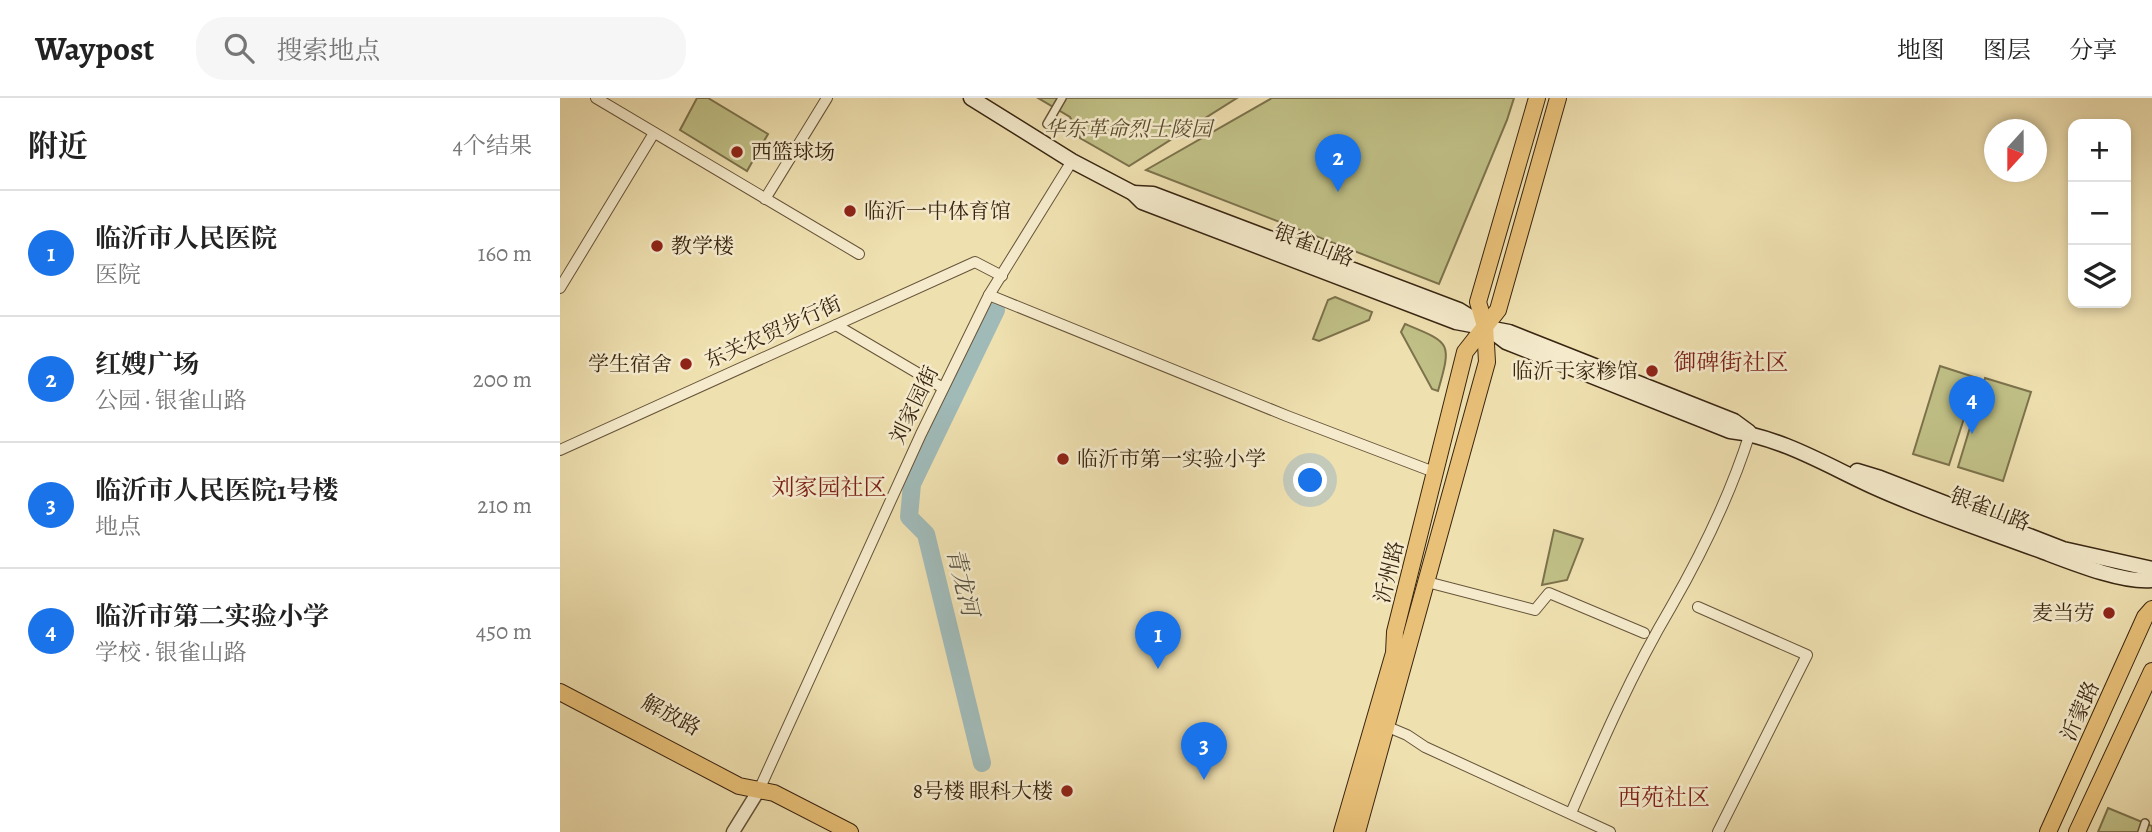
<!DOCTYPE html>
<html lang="zh">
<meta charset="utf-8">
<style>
body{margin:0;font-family:Alegreya,"Noto Serif SC",serif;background:#f6f6f6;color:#222}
.controls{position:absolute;right:21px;top:21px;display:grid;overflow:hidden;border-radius:14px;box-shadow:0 4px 10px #0003}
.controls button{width:63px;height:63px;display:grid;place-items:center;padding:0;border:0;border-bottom:2px solid #e0e0e0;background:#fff;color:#222;font:35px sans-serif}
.compass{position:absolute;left:1424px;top:21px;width:63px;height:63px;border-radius:50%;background:#fff;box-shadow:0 4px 10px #0003;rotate:201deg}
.you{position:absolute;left:751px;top:383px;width:24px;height:24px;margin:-18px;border:5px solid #fff;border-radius:50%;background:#1a73e8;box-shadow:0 0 0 10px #1a73e833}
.badge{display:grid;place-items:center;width:46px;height:46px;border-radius:50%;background:#1a73e8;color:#fff;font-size:23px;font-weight:700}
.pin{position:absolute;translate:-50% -58px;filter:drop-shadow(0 2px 4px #0008)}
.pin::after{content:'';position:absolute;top:37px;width:24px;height:21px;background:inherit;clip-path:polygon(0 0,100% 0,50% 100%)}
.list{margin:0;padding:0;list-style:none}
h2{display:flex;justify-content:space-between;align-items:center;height:91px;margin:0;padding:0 28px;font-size:30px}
h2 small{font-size:23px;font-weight:400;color:#767676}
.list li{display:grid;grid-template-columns:46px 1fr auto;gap:21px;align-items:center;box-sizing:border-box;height:126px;padding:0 28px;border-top:2px solid #e0e0e0}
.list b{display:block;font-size:26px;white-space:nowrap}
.list p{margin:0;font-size:23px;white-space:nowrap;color:#767676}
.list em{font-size:23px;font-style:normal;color:#767676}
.icon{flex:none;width:38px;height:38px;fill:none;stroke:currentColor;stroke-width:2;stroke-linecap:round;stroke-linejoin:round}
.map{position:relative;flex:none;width:1592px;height:734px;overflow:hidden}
header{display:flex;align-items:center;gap:42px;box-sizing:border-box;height:98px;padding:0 35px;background:#fff;border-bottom:2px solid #e0e0e0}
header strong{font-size:33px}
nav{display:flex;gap:38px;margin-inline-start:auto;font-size:24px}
.search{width:490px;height:63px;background:#f6f6f6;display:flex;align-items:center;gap:18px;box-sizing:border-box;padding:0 24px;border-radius:28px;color:#767676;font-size:26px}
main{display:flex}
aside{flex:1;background:#fff}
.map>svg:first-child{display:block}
.green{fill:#c0c086;stroke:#7c724c;stroke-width:2}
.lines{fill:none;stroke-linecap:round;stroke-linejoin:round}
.river{stroke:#a0bab8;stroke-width:18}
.pedestrian-casing{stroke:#665439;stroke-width:10}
.minor-casing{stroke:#665439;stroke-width:12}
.tertiary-casing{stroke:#665439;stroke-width:15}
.secondary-casing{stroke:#382511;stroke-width:17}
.primary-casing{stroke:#382511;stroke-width:18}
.pedestrian{stroke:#f5ebcc;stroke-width:7}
.minor{stroke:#f5ebcc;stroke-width:10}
.tertiary{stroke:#f5ebcc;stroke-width:12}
.secondary{stroke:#f5ebcc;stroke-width:14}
.primary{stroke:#e8c078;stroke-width:16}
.poi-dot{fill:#8f2418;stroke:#f5ebcc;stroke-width:2.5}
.labels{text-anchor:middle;stroke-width:5;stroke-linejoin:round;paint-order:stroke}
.park-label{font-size:21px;font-style:italic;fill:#5a4c2e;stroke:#f5ebcc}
.poi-label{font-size:21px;fill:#382511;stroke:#f5ebcc;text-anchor:start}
.street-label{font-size:21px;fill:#382511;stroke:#f5ebcc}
.neighbourhood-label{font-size:23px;fill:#7a1f14;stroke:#f5ebcc}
.water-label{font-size:23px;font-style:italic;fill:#575243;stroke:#f5ebcc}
</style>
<header>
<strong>Waypost</strong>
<div class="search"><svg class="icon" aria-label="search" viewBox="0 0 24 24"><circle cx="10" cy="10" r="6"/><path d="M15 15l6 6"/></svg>搜索地点</div>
<nav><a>地图</a><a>图层</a><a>分享</a></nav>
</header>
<main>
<aside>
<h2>附近<small>4个结果</small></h2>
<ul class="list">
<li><span class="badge">1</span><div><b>临沂市人民医院</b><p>医院</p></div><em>160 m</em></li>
<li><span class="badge">2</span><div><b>红嫂广场</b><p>公园 · 银雀山路</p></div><em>200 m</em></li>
<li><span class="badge">3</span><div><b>临沂市人民医院1号楼</b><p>地点</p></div><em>210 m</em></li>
<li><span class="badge">4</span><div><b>临沂市第二实验小学</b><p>学校 · 银雀山路</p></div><em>450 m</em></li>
</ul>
</aside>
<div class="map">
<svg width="1592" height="734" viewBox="0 0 1592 734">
<rect width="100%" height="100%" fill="#efe0b0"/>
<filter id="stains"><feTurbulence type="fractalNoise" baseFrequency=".00286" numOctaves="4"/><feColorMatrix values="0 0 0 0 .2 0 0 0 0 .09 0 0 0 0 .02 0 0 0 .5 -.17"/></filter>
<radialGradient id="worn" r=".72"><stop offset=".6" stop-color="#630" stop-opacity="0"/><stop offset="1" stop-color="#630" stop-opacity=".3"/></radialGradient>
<g class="green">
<path d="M137,0H148L208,36L187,73L120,32Z"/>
<path d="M478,0H677L569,68L520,40L510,19Z"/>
<path d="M712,0H954L947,22L879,186L586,72Z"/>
<path d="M775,199L812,214L809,222L759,243L753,241L768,202Z"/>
<path d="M845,226C891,245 892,244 878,293L872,291L841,234Z"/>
<path d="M1380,268L1417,280L1389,367L1353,356Z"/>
<path d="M1425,280L1471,294L1443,383L1398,369Z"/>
<path d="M994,432L1023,441L1007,482L982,487Z"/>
<path d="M1548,710L1592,728V734H1538Z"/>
</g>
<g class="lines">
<path class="river" d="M422,665L366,436L349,419L352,386L436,212"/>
<defs>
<g id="pedestrian">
<path d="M487,26L502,0"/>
<path d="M1582,734L1585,725"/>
</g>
<g id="minor">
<path d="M36,0L299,156"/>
<path d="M205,101L267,0"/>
<path d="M0,190L94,35"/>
<path d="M429,197L727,318L874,374"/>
<path d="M276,227L383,290"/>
<path d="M0,352L415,164L442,178"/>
<path d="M867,484L975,512L989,495L1084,535"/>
<path d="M1138,509L1247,557L1158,734"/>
<path d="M828,629L847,637L865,649L1050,734"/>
<path d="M199,692L361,336L429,197L512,63"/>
<path d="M1011,715C1041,646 1072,575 1111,509C1142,455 1171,395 1190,335"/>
</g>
<path id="tertiary" d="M173,734L199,692"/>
<g id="secondary">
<path d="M411,0L512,63L573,95L582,104L896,224L949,234L1174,323L1189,334"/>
<path d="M573,95L593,96L899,212L925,228L946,244L1170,333C1221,339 1268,368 1314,389C1369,414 1428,433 1484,454C1513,465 1563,485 1592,482"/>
<path d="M1297,373L1320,380L1503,451L1592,471"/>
</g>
<g id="primary">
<path d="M0,594L179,688L214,695L290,734"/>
<path d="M782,734L834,555L835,534L905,254L938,212L998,0"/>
<path d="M797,734L927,264L925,228L918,204L977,0"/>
<path d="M1488,734L1585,519L1592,511"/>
<path d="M1517,734L1592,573"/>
</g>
</defs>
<use href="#pedestrian" class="pedestrian-casing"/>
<use href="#minor" class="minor-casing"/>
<use href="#tertiary" class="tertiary-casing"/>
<use href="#secondary" class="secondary-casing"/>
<use href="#primary" class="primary-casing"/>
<use href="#pedestrian" class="pedestrian"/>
<use href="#minor" class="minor"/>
<use href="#tertiary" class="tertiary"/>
<use href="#secondary" class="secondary"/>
<use href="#primary" class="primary"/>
</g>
<g class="poi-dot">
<circle cx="177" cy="54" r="7"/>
<circle cx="290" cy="113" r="7"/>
<circle cx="97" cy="148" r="7"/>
<circle cx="126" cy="266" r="7"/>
<circle cx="1092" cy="273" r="7"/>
<circle cx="503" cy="361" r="7"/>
<circle cx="1549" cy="515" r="7"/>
<circle cx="507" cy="693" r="7"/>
</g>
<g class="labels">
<g class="park-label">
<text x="568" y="38">华东革命烈士陵园</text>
</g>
<g class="poi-label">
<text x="191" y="61">西篮球场</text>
<text x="304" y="120">临沂一中体育馆</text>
<text x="111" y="155">教学楼</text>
<text x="112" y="273" text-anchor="end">学生宿舍</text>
<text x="1078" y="280" text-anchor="end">临沂于家糁馆</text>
<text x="517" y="368">临沂市第一实验小学</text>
<text x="1535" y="522" text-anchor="end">麦当劳</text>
<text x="493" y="700" text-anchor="end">8号楼 眼科大楼</text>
</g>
<g class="street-label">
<text transform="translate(754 147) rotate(21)" y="7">银雀山路</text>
<text transform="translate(213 234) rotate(-24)" y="7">东关农贸步行街</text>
<text transform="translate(354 307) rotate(-64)" y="7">刘家园街</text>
<text transform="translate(1430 411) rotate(21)" y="7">银雀山路</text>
<text transform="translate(829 474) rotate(-76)" y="7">沂州路</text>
<text transform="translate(1520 613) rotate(-66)" y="7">沂蒙路</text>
<text transform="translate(111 617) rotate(28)" y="7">解放路</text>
</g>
<g class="neighbourhood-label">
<text x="1171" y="272">御碑街社区</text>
<text x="269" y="397">刘家园社区</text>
<text x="1104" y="707">西苑社区</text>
</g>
<g class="water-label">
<text transform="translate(403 484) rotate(76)" y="8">青龙河</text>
</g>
</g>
<rect width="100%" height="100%" filter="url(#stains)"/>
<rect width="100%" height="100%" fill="url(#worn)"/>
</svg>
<div class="controls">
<button>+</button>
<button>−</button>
<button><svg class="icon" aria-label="layers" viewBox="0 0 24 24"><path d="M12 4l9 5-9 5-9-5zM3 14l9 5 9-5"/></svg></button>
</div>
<svg class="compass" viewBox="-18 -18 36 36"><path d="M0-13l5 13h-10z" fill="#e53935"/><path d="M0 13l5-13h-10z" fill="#767676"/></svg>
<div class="you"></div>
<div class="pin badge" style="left:598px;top:571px">1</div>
<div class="pin badge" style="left:778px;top:94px">2</div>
<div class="pin badge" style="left:644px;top:682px">3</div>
<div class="pin badge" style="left:1412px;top:336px">4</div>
</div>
</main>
